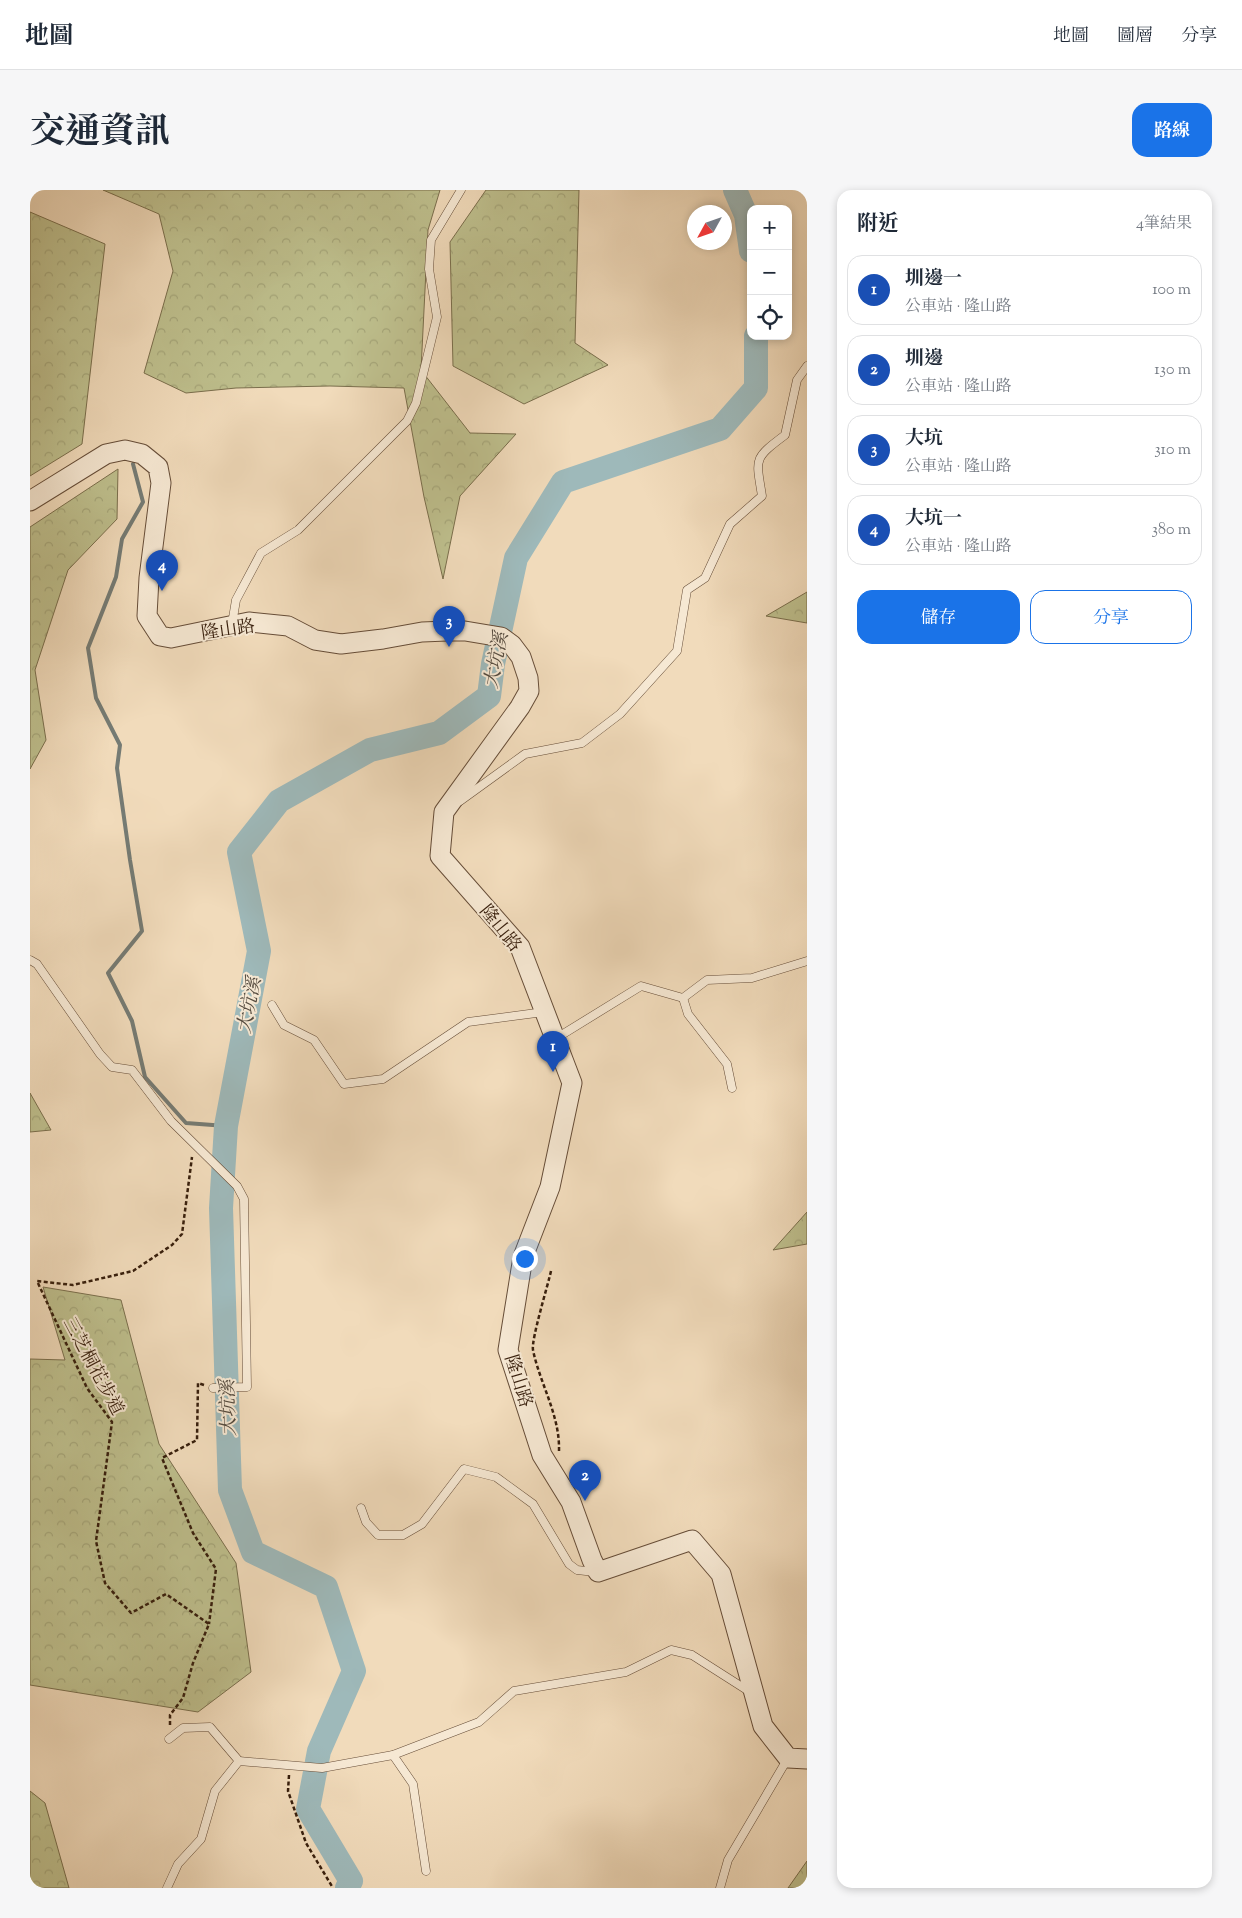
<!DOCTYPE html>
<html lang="zh-TW">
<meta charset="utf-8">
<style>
body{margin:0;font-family:"Sorts Mill Goudy","Noto Serif TC",serif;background:#f6f6f7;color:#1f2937}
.controls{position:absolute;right:15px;top:15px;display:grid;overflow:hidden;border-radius:10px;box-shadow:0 2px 8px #0003}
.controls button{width:45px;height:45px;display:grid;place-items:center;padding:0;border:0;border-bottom:1px solid #e0e1e3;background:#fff;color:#1f2937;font:25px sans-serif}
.compass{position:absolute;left:657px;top:15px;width:45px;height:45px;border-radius:50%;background:#fff;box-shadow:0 2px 8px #0003;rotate:230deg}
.you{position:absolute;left:494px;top:1068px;width:18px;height:18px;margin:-12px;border:4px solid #fff;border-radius:50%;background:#1a73e8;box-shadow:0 0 0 8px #1a73e833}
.badge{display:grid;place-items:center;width:32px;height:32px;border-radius:50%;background:#1a73e8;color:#fff;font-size:16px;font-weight:700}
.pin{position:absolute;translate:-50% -41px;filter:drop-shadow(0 1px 2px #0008)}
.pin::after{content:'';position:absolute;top:26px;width:18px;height:15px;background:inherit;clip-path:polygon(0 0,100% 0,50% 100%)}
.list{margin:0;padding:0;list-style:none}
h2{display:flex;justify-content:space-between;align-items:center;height:65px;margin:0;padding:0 20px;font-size:21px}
h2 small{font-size:16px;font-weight:400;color:#747a83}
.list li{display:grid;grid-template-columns:32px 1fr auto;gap:15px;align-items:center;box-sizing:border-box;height:70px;margin:0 10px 10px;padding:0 10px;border:1px solid #e0e1e3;border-radius:15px}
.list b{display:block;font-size:19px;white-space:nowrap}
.list p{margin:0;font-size:16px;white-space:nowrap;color:#747a83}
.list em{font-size:16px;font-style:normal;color:#747a83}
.actions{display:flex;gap:10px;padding:15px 20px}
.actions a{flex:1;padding:11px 0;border:1px solid #1a73e8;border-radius:15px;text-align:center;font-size:18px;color:#1a73e8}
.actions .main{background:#1a73e8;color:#fff}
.icon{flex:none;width:28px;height:28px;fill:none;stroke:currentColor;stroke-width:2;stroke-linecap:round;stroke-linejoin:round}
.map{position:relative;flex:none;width:777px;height:1698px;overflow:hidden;border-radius:15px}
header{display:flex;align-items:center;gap:30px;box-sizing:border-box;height:70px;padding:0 25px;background:#fff;border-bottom:1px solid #e0e1e3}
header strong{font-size:24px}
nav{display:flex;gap:28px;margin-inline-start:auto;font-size:18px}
.intro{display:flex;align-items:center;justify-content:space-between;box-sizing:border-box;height:120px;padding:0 30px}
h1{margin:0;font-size:35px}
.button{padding:12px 22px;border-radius:15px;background:#1a73e8;color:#fff;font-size:18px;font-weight:700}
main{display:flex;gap:30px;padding:0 30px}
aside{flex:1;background:#fff;border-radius:15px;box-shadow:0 2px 8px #0003}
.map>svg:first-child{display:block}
.forest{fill:url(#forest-crowns);stroke:#7a6e4c}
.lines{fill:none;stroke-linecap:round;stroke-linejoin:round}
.stream{stroke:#757b74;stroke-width:4}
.river{stroke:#9eb9ba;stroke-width:24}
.service-casing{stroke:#664d38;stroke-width:9}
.tertiary-casing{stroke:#664d38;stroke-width:21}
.path{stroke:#371e0c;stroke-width:2.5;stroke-dasharray:4 2.5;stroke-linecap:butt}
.service{stroke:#f6e8d3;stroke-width:8}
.tertiary{stroke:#f6e8d3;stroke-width:19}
.labels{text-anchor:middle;stroke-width:4;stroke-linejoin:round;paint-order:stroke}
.street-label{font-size:18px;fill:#371e0c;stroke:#f6e8d3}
.water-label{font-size:19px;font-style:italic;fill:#564c40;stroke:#f6e8d3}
</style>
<header>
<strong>地圖</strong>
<nav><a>地圖</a><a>圖層</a><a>分享</a></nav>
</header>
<div class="intro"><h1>交通資訊</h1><a class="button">路線</a></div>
<main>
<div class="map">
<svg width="777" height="1698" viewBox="0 0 777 1698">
<defs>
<pattern id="forest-crowns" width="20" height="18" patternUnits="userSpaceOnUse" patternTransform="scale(1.25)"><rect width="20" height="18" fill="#bebf8d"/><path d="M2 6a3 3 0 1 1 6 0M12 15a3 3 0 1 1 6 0" fill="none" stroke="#a4a478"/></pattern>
</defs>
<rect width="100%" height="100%" fill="#f1dbbb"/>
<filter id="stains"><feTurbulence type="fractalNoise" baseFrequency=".004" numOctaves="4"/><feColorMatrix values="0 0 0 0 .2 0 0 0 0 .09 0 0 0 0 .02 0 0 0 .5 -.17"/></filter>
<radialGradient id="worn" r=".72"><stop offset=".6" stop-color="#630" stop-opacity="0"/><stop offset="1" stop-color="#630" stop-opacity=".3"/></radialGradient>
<g class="forest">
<path d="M73,0H410L398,40L391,180L440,243L486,244L430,306L413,389L394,307L374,198L300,196L206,198L156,203L114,183L143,81L129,24Z"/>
<path d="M456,0H549L545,153L578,175L494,214L423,176L420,52Z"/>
<path d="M0,22L75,54L52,254L0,286Z"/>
<path d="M88,279L87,329L38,380L5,480L16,550L0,579V337Z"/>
<path d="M777,402V433L736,426Z"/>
<path d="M0,903L21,940L0,942Z"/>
<path d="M777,1022V1054L743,1060Z"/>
<path d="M13,1097L91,1110L129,1254L206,1373L221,1482L168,1522L0,1495V1169L35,1170Z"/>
<path d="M0,1601L15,1613L39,1698H0Z"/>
<path d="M777,1671V1698H758Z"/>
</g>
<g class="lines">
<path class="stream" d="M103,274L113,312L92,349L86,387L58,458L66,508L90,555L87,578L100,670L112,741L78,783L102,831L115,887L156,933L196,936"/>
<g class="river">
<path d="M705,0L716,25L721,61"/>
<path d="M317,1698L321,1691L278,1619L289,1561L324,1481L296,1397L223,1362L200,1300L191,1018L196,936L229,761L209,662L249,611L340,560L409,543L459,506L463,474L486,368L533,292L690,239L726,198V146"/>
</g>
<defs>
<g id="service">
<path d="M202,434L206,410L231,363L268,340L377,231L386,213L407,127L399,79L401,50L431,0"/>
<path d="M430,611L495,564L552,553L590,524L647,461L657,400L675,388L700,334L732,306C726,268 723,269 755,245L767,190L777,176"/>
<path d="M0,770L7,774L70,864L82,877L102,880L141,931L207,996L214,1009L217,1197L183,1198"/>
<path d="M653,808L658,824L697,874L702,898"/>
<path d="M242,815L254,835L284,850L314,894L353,889L438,832L514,822"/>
<path d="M525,849L611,796L653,808L677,790L722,788L777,771"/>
<path d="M331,1318L336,1332L348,1345H373L392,1334L434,1279L466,1287L503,1314L539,1374L547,1380L565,1382"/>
<path d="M139,1549L153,1538L180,1537L209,1571"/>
<path d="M363,1565L383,1594L396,1681"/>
<path d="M137,1698L148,1674L171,1649L185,1601L209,1571L292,1578L363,1565L449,1532L484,1501L596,1482L641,1460L662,1465L720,1502"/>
<path d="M690,1698L698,1670L758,1568"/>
</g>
<path id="tertiary" d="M0,311L76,264L95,260L112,264L128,277L131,293L119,388L117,426L130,446L141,448L219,432L258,436L285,450L311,454L353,449L392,442L417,441H435L471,447L482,455L491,467L498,488L499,501L490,517L414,622L410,666L490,757L542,893L520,997L493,1067L478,1160L512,1265L541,1312L562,1370L568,1382L662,1350L691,1384L733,1536L758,1568L777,1569"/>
</defs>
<use href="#service" class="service-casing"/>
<use href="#tertiary" class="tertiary-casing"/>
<g class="path">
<path d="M521,1081C518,1095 501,1150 503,1160C510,1194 530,1225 529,1261"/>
<path d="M174,1195L168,1193L167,1250L132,1268L163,1343L186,1379L179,1434"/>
<path d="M140,1535V1525L153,1508L163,1473L179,1434L136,1404L101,1423L75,1393L66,1351L82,1232L57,1198L7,1091L43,1095L103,1081L142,1055L152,1044L162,967"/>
<path d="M259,1585L258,1601L276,1653L303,1698"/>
</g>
<use href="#service" class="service"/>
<use href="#tertiary" class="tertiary"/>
</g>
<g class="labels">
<g class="street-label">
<text transform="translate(198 439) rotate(-8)" y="6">隆山路</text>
<text transform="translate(471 738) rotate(51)" y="6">隆山路</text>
<text transform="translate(64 1176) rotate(62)" y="6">三芝桐花步道</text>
<text transform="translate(489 1191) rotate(73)" y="6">隆山路</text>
</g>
<g class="water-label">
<text transform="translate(465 470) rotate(-79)" y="7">大坑溪</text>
<text transform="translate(218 815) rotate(-79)" y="7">大坑溪</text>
<text transform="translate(197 1218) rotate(-92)" y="7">大坑溪</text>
</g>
</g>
<rect width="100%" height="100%" filter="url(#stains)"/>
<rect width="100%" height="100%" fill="url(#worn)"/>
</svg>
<div class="controls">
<button>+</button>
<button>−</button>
<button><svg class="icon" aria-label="locate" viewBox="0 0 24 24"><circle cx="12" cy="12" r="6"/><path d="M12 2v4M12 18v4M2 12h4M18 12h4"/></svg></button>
</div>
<svg class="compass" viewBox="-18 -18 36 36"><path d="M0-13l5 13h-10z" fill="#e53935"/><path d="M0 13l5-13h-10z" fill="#747a83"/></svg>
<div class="you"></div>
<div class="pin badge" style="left:523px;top:882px;background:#1a4fb4">1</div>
<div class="pin badge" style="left:555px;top:1311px;background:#1a4fb4">2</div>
<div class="pin badge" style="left:419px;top:457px;background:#1a4fb4">3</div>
<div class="pin badge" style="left:132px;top:401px;background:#1a4fb4">4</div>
</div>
<aside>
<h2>附近<small>4筆結果</small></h2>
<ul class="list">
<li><span class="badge" style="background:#1a4fb4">1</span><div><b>圳邊一</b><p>公車站 · 隆山路</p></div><em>100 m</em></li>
<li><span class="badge" style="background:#1a4fb4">2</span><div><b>圳邊</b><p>公車站 · 隆山路</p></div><em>130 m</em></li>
<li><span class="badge" style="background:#1a4fb4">3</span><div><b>大坑</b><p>公車站 · 隆山路</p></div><em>310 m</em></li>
<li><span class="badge" style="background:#1a4fb4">4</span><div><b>大坑一</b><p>公車站 · 隆山路</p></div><em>380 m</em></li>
</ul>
<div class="actions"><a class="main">儲存</a><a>分享</a></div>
</aside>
</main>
